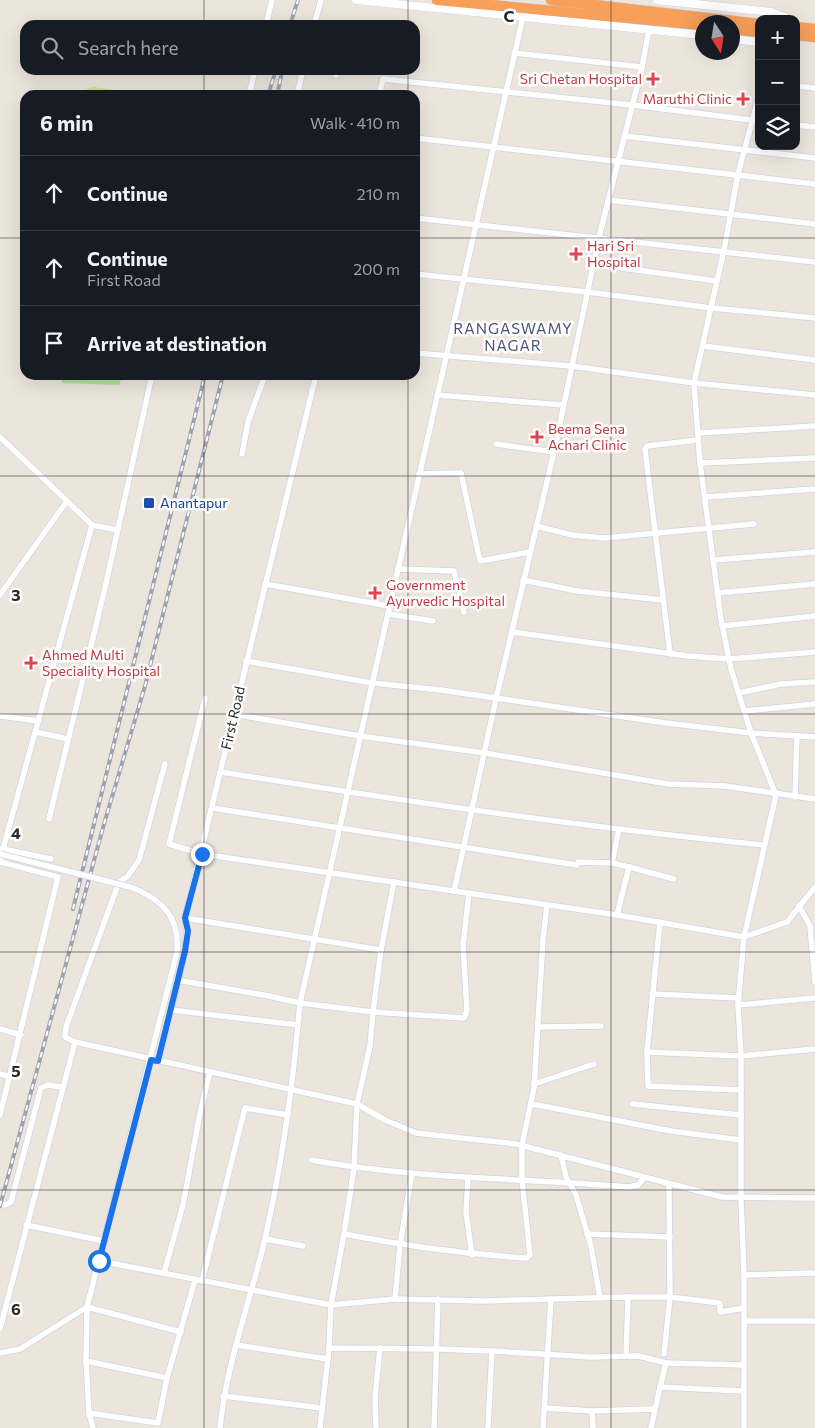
<!DOCTYPE html>
<meta charset="utf-8">
<style>
body{margin:0;font-family:Commissioner,sans-serif;background:#242831;color:#f1f3f6}
.controls{position:absolute;right:15px;top:15px;display:grid;overflow:hidden;border-radius:10px;box-shadow:0 5px 20px #0002}
.controls button{width:45px;height:45px;display:grid;place-items:center;padding:0;border:0;border-bottom:1px solid #363941;background:#171b24;color:#f1f3f6;font:25px sans-serif}
.compass{position:absolute;left:695px;top:15px;width:45px;height:45px;border-radius:50%;background:#171b24;box-shadow:0 5px 20px #0002;rotate:168deg}
.stop{position:absolute;width:15px;height:15px;margin:-11px;border:4px solid #1a73e8;border-radius:50%;background:#fff}
.stop.end{background:#1a73e8;border-color:#fff;box-shadow:0 1px 5px #0008}
.list{margin:0;padding:0;list-style:none}
h2{display:flex;justify-content:space-between;align-items:center;height:65px;margin:0;padding:0 20px;font-size:21px}
h2 small{font-size:16px;font-weight:400;color:#9ea1a6}
.list li{display:grid;grid-template-columns:32px 1fr auto;gap:15px;align-items:center;box-sizing:border-box;height:75px;padding:0 20px;border-top:1px solid #363941}
.list b{display:block;font-size:19px;white-space:nowrap}
.list p{margin:0;font-size:16px;white-space:nowrap;color:#9ea1a6}
.list em{font-size:16px;font-style:normal;color:#9ea1a6}
.icon{flex:none;width:28px;height:28px;fill:none;stroke:currentColor;stroke-width:2;stroke-linecap:round;stroke-linejoin:round}
.map{position:relative;flex:none;width:815px;height:1428px;overflow:hidden}
.search{position:absolute;background:#171b24;box-shadow:0 5px 20px #0002;left:20px;top:20px;width:400px;height:55px;display:flex;align-items:center;gap:12px;box-sizing:border-box;padding:0 18px;border-radius:15px;color:#9ea1a6;font-size:19px}
.panel{position:absolute;background:#171b24;box-shadow:0 5px 20px #0002;left:20px;top:90px;width:400px;height:290px;border-radius:15px}
.map>svg:first-child{display:block}
.green{fill:#b1e09a}
.pitch{fill:#c4e796}
.lines{fill:none;stroke-linecap:round;stroke-linejoin:round}
.street-casing{stroke:#d1d4e2;stroke-width:7}
.secondary-casing{stroke:#d1d4e2;stroke-width:9}
.highway-casing{stroke:#c7c7c7;stroke-width:11}
.street{stroke:#fff;stroke-width:5.5}
.secondary{stroke:#fff;stroke-width:8}
.highway{stroke:#f89f5a;stroke-width:10}
.rail-casing{stroke:#9fa2b3;stroke-width:4}
.rail{stroke:#fff;stroke-width:2;stroke-dasharray:5.5;stroke-linecap:butt}
.street-bridge-casing{stroke:#d1d4e2;stroke-width:7;stroke-linecap:butt}
.street-bridge{stroke:#fff;stroke-width:5.5}
.route{stroke:#1a73e8;stroke-width:6}
.grid{fill:none;stroke:#292929;stroke-width:1;stroke-opacity:0.55}
.health-dot{fill:#e0444e;stroke:#fff;stroke-width:2}
.transit-dot{fill:#1a4fb4;stroke:#fff;stroke-width:2}
.labels{text-anchor:middle;stroke-width:5;stroke-linejoin:round;paint-order:stroke}
.health-label{font-size:14px;fill:#be3a42;stroke:#fff;text-anchor:start}
.transit-label{font-size:14px;fill:#164399;stroke:#fff;text-anchor:start}
.street-label{font-size:14px;fill:#292929;stroke:#fff}
.neighbourhood-label{font-size:15px;letter-spacing:1px;fill:#4c5378;stroke:#fff}
.grid-label{font-size:16px;text-anchor:middle;font-weight:bold;fill:#292929;stroke:#fff;stroke-width:5;stroke-linejoin:round;paint-order:stroke}
</style>
<div class="map">
<svg width="815" height="1428" viewBox="0 0 815 1428">
<rect width="100%" height="100%" fill="#ebe5dc"/>
<path class="green" d="M61,375H123L119,385L62,383Z"/>
<path class="pitch" d="M93,87L124,91L128,95H67Z"/>
<g class="lines">
<defs>
<g id="street">
<path d="M266,25L272,0"/>
<path d="M314,25L321,0"/>
<path d="M514,53L642,67"/>
<path d="M336,75V70"/>
<path d="M796,86L815,88"/>
<path d="M249,95L255,70"/>
<path d="M297,95L303,70"/>
<path d="M379,95L383,79L632,105L759,121"/>
<path d="M796,125L815,127"/>
<path d="M624,136L815,158"/>
<path d="M415,138L815,184"/>
<path d="M608,200L815,224"/>
<path d="M415,218L815,262"/>
<path d="M593,264L717,281"/>
<path d="M415,274L587,292L712,308L815,318"/>
<path d="M703,346L815,360"/>
<path d="M415,353L571,366L694,383L815,395"/>
<path d="M437,395L563,405"/>
<path d="M698,433L815,426"/>
<path d="M0,437L92,525L3,849H0"/>
<path d="M496,444L554,452"/>
<path d="M242,454L248,422L265,375"/>
<path d="M700,463L815,458"/>
<path d="M419,474L461,473L480,561L530,552"/>
<path d="M705,497L815,489"/>
<path d="M92,525L117,530"/>
<path d="M536,526L572,535L604,538L754,524"/>
<path d="M713,560L815,552"/>
<path d="M398,569L454,571L464,612"/>
<path d="M523,580L577,591L663,600"/>
<path d="M265,584L389,606"/>
<path d="M717,593L815,584"/>
<path d="M0,595L67,501"/>
<path d="M388,614L433,621"/>
<path d="M722,626L815,616"/>
<path d="M512,632L688,656L729,659L815,652"/>
<path d="M670,654L645,449L647,446L698,440"/>
<path d="M246,661L372,683L441,690L666,723L751,733L815,737"/>
<path d="M739,693L781,684L815,682"/>
<path d="M205,698L169,844L202,854L454,891L496,699L554,452L599,237L642,67L649,30"/>
<path d="M744,711L815,704"/>
<path d="M233,714L360,736L485,753L668,784L725,786L815,799"/>
<path d="M0,716L39,721"/>
<path d="M36,732L68,739"/>
<path d="M165,764L139,860L128,876L119,882L66,1027L65,1037L75,1042L357,1104L385,1120L416,1133L516,1144L722,1197L815,1198"/>
<path d="M221,772C401,801 582,827 764,845"/>
<path d="M795,797L797,736"/>
<path d="M212,808L577,865"/>
<path d="M49,819L105,588L152,375"/>
<path d="M578,862L612,863"/>
<path d="M629,867L674,879"/>
<path d="M394,882L381,950L373,1012L464,1018L467,1010L463,945L469,893"/>
<path d="M454,891L617,915L744,937L787,922L815,887"/>
<path d="M799,906L810,926L815,982"/>
<path d="M617,915L629,867L612,863L619,829"/>
<path d="M185,918L381,950"/>
<path d="M660,922L647,1052L741,1056L815,1049"/>
<path d="M177,980L269,996L300,1003L373,1012L370,1046L357,1104L354,1168L344,1234L331,1305L329,1348L438,1349L492,1351"/>
<path d="M652,994L739,998"/>
<path d="M738,1005L815,998"/>
<path d="M171,1010L298,1025"/>
<path d="M538,1027L601,1026"/>
<path d="M0,1029L21,1035"/>
<path d="M647,1052L648,1086L741,1090"/>
<path d="M159,1061L185,951L187,931L185,918L316,375"/>
<path d="M0,1074L10,1077"/>
<path d="M534,1084L594,1064"/>
<path d="M532,1104L671,1131L741,1140"/>
<path d="M632,1104L741,1115"/>
<path d="M0,1115L58,877L0,862L3,849L51,859"/>
<path d="M561,1155L566,1177L576,1195L591,1246L600,1298"/>
<path d="M311,1160C416,1179 523,1178 629,1187L638,1185L645,1177"/>
<path d="M468,1177L466,1212L472,1255"/>
<path d="M0,1204L5,1205L11,1202L41,1088L48,1085L61,1087"/>
<path d="M26,1225L104,1241"/>
<path d="M344,1234C405,1246 464,1254 526,1258L530,1255L522,1180V1145L534,1088L543,939L547,905"/>
<path d="M587,1234L670,1237"/>
<path d="M265,1239L303,1246"/>
<path d="M99,1261L331,1305L395,1299L484,1301L628,1297H670L720,1303V1312L744,1308"/>
<path d="M164,1273L183,1205L200,1113L210,1072"/>
<path d="M744,1275L815,1273"/>
<path d="M202,1281L245,1108L288,1115"/>
<path d="M395,1299L400,1245L412,1173"/>
<path d="M744,1321H815"/>
<path d="M0,1329L75,1042"/>
<path d="M236,1345L328,1359"/>
<path d="M0,1353L20,1349L87,1307L181,1332"/>
<path d="M664,1354L670,1297L669,1184"/>
<path d="M626,1356L628,1297"/>
<path d="M86,1361L167,1378"/>
<path d="M666,1363L744,1365"/>
<path d="M223,1396L322,1408"/>
<path d="M545,1408L592,1411L655,1409"/>
<path d="M592,1411L593,1428"/>
<path d="M89,1413L158,1423L167,1378L195,1280"/>
<path d="M93,1428L89,1413L86,1361L87,1307L154,1043"/>
<path d="M220,1428C226,1366 248,1308 263,1247C282,1167 293,1086 300,1003L523,17"/>
<path d="M320,1428L329,1348"/>
<path d="M376,1428L375,1397L380,1348"/>
<path d="M434,1428L438,1299"/>
<path d="M488,1428L492,1351L590,1357L639,1356L666,1363L660,1387"/>
<path d="M543,1428L551,1299"/>
<path d="M651,1428L660,1387L744,1391"/>
<path d="M744,1428V1275L741,1199V1056L738,1005L744,937L776,795L751,733L731,669L721,619L700,463L694,383L724,250L738,174L759,96"/>
</g>
<g id="secondary">
<path d="M356,0L702,35"/>
<path d="M657,0L771,12L790,19"/>
<path d="M732,39L759,42"/>
</g>
<g id="highway">
<path d="M437,0L702,25"/>
<path d="M551,0L759,24"/>
<path d="M796,27L815,29"/>
<path d="M732,29L759,32"/>
<path d="M796,35L815,37"/>
</g>
</defs>
<use href="#street" class="street-casing"/>
<use href="#secondary" class="secondary-casing"/>
<use href="#highway" class="highway-casing"/>
<use href="#street" class="street"/>
<use href="#secondary" class="secondary"/>
<use href="#highway" class="highway"/>
<defs>
<g id="rail">
<path d="M290,25L298,0"/>
<path d="M268,95L276,70"/>
<path d="M277,95L282,72"/>
<path d="M73,909L205,375"/>
<path d="M0,1206L104,824L145,686L223,375"/>
</g>
</defs>
<use href="#rail" class="rail-casing"/>
<use href="#rail" class="rail"/>
<defs>
<path id="street-bridge" d="M0,854L130,887C162,899 180,917 177,952L154,1043"/>
</defs>
<use href="#street-bridge" class="street-bridge-casing"/>
<use href="#street-bridge" class="street-bridge"/>
</g>
<g class="lines">
<path class="route" d="M99,1261L151,1060L158,1061L185,951L188,931L185,918L202,854"/>
</g>
<path class="grid" d="M204,0V25M408,0V25M611,0V1428M204,70V95M408,70V95M0,238H25M415,238H815M204,375V1428M408,375V1428M0,476H815M0,714H815M0,952H815M0,1190H815"/>
<g class="health-dot">
<path d="M650.5 71.5h5v5h5v5h-5v5h-5v-5h-5v-5h5z"/>
<path d="M740.5 91.5h5v5h5v5h-5v5h-5v-5h-5v-5h5z"/>
<path d="M573.5 246.5h5v5h5v5h-5v5h-5v-5h-5v-5h5z"/>
<path d="M534.5 429.5h5v5h5v5h-5v5h-5v-5h-5v-5h5z"/>
<path d="M372.5 585.5h5v5h5v5h-5v5h-5v-5h-5v-5h5z"/>
<path d="M28.5 655.5h5v5h5v5h-5v5h-5v-5h-5v-5h5z"/>
</g>
<rect class="transit-dot" x="143" y="497" width="12" height="12" rx="2.5"/>
<g class="labels">
<g class="health-label">
<text x="642" y="84" text-anchor="end">Sri Chetan Hospital</text>
<text x="732" y="104" text-anchor="end">Maruthi Clinic</text>
<text x="587" y="251">Hari Sri<tspan x="587" dy="16">Hospital</tspan></text>
<text x="548" y="434">Beema Sena<tspan x="548" dy="16">Achari Clinic</tspan></text>
<text x="386" y="590">Government<tspan x="386" dy="16">Ayurvedic Hospital</tspan></text>
<text x="42" y="660">Ahmed Multi<tspan x="42" dy="16">Speciality Hospital</tspan></text>
</g>
<g class="transit-label">
<text x="160" y="508">Anantapur</text>
</g>
<g class="street-label">
<text transform="translate(233 718) rotate(-77)" y="5">First Road</text>
</g>
<g class="neighbourhood-label">
<text x="513" y="334">RANGASWAMY<tspan x="513" dy="17">NAGAR</tspan></text>
</g>
</g>
<g class="grid-label">
<text x="509" y="22">C</text>
<text x="16" y="601">3</text>
<text x="16" y="839">4</text>
<text x="16" y="1077">5</text>
<text x="16" y="1315">6</text>
</g>
</svg>
<div class="controls">
<button>+</button>
<button>−</button>
<button><svg class="icon" aria-label="layers" viewBox="0 0 24 24"><path d="M12 4l9 5-9 5-9-5zM3 14l9 5 9-5"/></svg></button>
</div>
<svg class="compass" viewBox="-18 -18 36 36"><path d="M0-13l5 13h-10z" fill="#e53935"/><path d="M0 13l5-13h-10z" fill="#9ea1a6"/></svg>
<div class="stop" style="left:99px;top:1261px"></div>
<div class="stop end" style="left:202px;top:854px"></div>
<div class="search"><svg class="icon" aria-label="search" viewBox="0 0 24 24"><circle cx="10" cy="10" r="6"/><path d="M15 15l6 6"/></svg>Search here</div>
<section class="panel">
<h2>6 min<small>Walk · 410 m</small></h2>
<ul class="list">
<li><svg class="icon" aria-label="ahead" viewBox="0 0 24 24"><path d="M12 20V5M6 11l6-6 6 6"/></svg><div><b>Continue</b></div><em>210 m</em></li>
<li><svg class="icon" aria-label="ahead" viewBox="0 0 24 24"><path d="M12 20V5M6 11l6-6 6 6"/></svg><div><b>Continue</b><p>First Road</p></div><em>200 m</em></li>
<li><svg class="icon" aria-label="arrive" viewBox="0 0 24 24"><path d="M6 21V4h12l-3 4 3 4H6"/></svg><div><b>Arrive at destination</b></div></li>
</ul>
</section>
</div>
